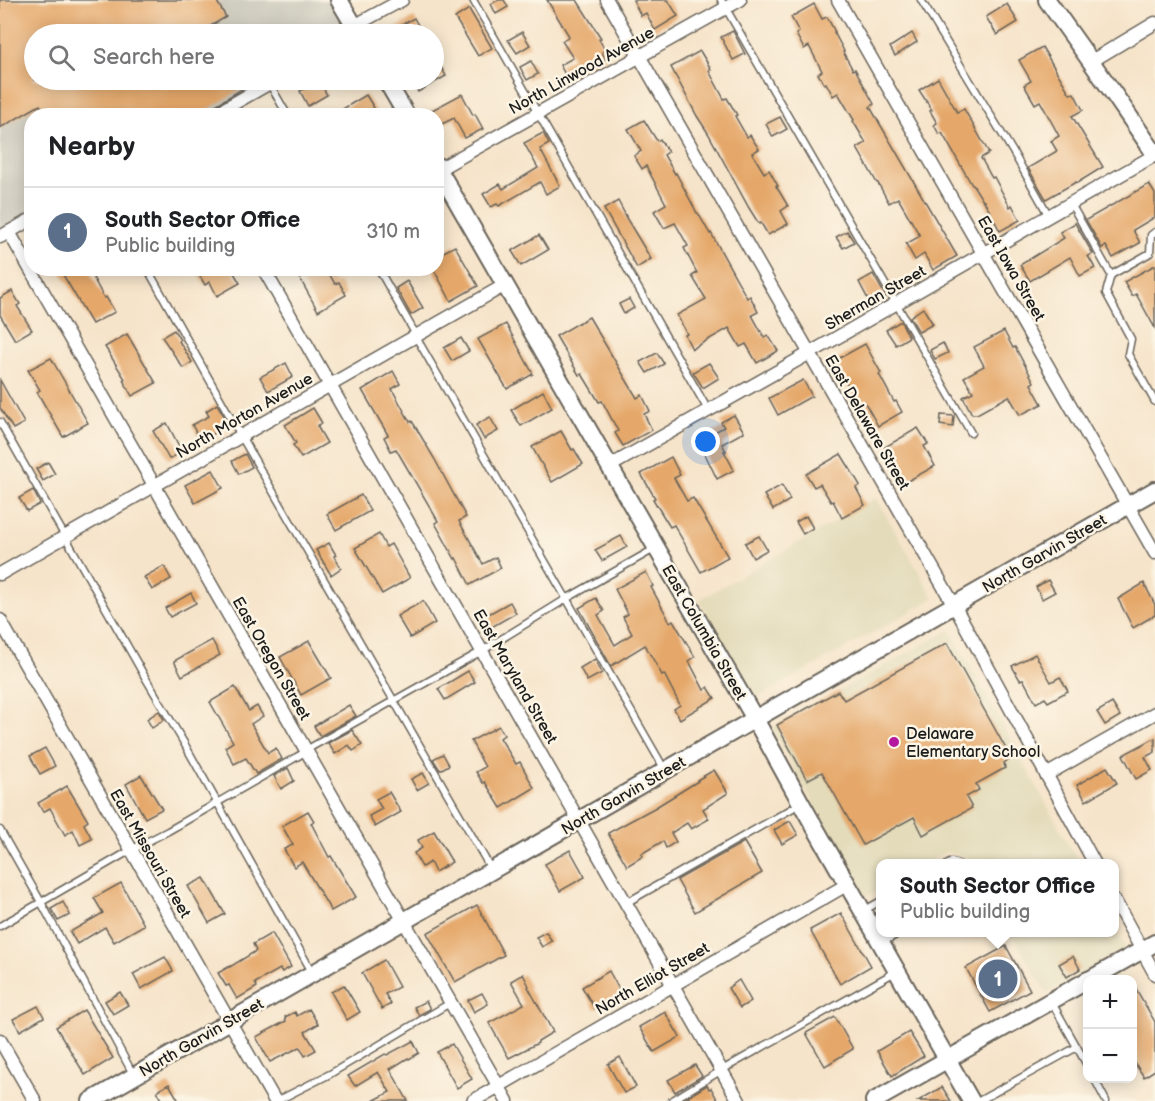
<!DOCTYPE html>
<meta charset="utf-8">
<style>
body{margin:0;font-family:"Balsamiq Sans",sans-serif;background:#f2f2f2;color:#202124}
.controls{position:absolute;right:18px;bottom:18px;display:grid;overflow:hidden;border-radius:12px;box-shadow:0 3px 15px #0003}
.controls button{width:54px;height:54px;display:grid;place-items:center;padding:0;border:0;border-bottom:2px solid #e0e0e0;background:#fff;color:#202124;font:30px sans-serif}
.you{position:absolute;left:706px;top:442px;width:21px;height:21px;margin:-15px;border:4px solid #fff;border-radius:50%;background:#1a73e8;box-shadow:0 0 0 9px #1a73e833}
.badge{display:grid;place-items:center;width:39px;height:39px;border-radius:50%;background:#b5179e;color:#fff;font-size:20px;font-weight:700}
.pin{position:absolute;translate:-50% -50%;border:3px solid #fff;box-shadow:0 2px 6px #0006}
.popup{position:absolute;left:876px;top:859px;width:243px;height:78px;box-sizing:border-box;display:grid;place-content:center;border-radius:12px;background:#fff;filter:drop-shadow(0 2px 4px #0005);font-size:20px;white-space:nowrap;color:#757577}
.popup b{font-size:22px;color:#202124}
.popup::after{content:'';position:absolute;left:50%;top:100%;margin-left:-12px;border:12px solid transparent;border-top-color:#fff}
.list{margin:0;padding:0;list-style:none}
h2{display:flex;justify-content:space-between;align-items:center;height:78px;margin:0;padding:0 24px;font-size:26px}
h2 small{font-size:20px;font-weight:400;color:#757577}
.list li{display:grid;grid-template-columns:39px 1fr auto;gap:18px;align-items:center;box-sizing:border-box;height:90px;padding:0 24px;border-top:2px solid #e0e0e0}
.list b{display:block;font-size:22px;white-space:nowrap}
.list p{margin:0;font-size:20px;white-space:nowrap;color:#757577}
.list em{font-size:20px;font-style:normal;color:#757577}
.icon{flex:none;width:33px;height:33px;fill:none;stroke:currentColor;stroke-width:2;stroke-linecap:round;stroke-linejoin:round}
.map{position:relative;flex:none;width:1155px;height:1101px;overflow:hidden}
.search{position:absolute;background:#fff;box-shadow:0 3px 15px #0003;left:24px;top:24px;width:420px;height:66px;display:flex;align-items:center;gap:15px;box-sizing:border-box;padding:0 21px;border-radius:33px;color:#757577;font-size:22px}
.panel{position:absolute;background:#fff;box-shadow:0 3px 15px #0003;left:24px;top:108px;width:420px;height:168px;border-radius:24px}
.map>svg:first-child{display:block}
.built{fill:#e3dbba}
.industrial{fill:#c6c5b8}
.building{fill:#e5a86a}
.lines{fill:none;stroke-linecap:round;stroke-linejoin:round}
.service-casing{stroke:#686259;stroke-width:9}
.minor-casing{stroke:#686259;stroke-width:15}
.secondary-casing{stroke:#686259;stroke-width:20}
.service{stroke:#fff;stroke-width:6}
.minor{stroke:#fff;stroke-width:12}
.secondary{stroke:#fff;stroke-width:16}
.poi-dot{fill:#b5179e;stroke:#fcf5e5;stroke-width:2}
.labels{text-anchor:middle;stroke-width:5;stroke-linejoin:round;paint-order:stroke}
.street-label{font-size:16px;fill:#1c1c1c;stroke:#fcf5e5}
.poi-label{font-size:16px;fill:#1c1c1c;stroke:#fcf5e5;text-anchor:start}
</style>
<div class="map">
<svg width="1155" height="1101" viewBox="0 0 1155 1101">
<rect width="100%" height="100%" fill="#fcf5e5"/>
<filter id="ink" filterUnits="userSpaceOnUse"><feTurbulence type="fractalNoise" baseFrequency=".0167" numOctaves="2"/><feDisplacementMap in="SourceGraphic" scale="12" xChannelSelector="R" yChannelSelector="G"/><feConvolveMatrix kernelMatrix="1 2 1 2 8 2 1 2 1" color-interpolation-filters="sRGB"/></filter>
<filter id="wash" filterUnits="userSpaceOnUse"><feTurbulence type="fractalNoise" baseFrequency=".008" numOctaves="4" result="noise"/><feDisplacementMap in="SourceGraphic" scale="24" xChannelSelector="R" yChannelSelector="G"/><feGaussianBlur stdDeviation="1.35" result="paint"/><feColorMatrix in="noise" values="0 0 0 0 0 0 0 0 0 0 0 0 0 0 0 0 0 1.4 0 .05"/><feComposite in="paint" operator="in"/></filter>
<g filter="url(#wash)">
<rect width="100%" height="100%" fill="#f6e4ca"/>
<g class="built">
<path d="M876,498L934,598L755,699L699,600Z"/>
<path d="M950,630L1079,863H970L967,858L946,852L925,863L881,864V888L866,897L771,728Z"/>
<path d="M1115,928L1126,949L1047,993L1011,933L1115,932Z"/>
</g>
<path class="industrial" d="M0,0H339L354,34H34V80H274L210,115L32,116L31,215L0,233Z"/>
<g id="blocks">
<g class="building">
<path d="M0,0H216L226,17L207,28L210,34H34V80H236L242,89L198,116H47L40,105L0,128Z"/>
<path d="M498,0H504L508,7L496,14L491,4Z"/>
<path d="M547,0H577L601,38L599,39L605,50L602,52L606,59L568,80L560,65L573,58L562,41L569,36Z"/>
<path d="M633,0H668L678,16L655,30L646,13L641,16Z"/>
<path d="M814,4L822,19L827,17L835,32H834L844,51L843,52L853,70L855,69L874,104L870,107L957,256L933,270L924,254L915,260L906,244L920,236L898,198L889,203L878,183H877L857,148L866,143L853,121L854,120L838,93L833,96L826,83L824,84L818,74L822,71L809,46L804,49L796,34L799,32L791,17Z"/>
<path d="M1007,4L1018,22L997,35L986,17Z"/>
<path d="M469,9L492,48L478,56L455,18Z"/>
<path d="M414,18L423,34H384Z"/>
<path d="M733,31L745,54L733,60L721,37Z"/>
<path d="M522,32L530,45L517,53L508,40Z"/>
<path d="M912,33L917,42L895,56L890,47Z"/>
<path d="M1042,47L1070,94L1074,93L1083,110L1072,116L1103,167L1077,183L1076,182L1046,199L1028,168L1057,151L1051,141L1059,136L1040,101L1035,104L1024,85L1031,81L1019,60Z"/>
<path d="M700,51L711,69L709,71L724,99L727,98L737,115L735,116L747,137L750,135L759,149L752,153L764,173L769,170L778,186H776L788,206L781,211L788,224L768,235L761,223L759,224L749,208L708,133L697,116L671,67Z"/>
<path d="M434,54L446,76L418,92L411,80H434Z"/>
<path d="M531,61L538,74L527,80L520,67Z"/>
<path d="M938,78L957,112L964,109L989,153L981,158L992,178L994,177L1010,207L1012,205L1020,220L1000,231L984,201H983L973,185H972L942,133L939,134L934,125L937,123L930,111L932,110L919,90Z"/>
<path d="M319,81L327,95L308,106L300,91Z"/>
<path d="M462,94L473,115L475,114L483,129L465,138L454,118L436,127V116H421Z"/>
<path d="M366,95L379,116H331Z"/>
<path d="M780,117L787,129L773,137L766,124Z"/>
<path d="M644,120L657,141L660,139L668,152L664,155L675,174L676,173L697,213H698L710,234L711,233L747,298L750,296L758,312L752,315L764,337L768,335L778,351L757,363L746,344L740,347L729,328L692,349L685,335L687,334L677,315L706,299L692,276L697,273L684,248L688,246L675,223L664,228L654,211L666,204L646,166L642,169L634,156L641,151L628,129Z"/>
<path d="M543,133L549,144L540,149L560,186L546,194L540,182L499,206L497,204L491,207L483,194L500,184L503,189L538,168L524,143Z"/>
<path d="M1149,184L1155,194V217L1133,230L1140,243L1113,258L1106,246L1102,248L1086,220Z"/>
<path d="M618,201L626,216H625L651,259L637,268L604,209Z"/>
<path d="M1075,223L1093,254L1088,256L1095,268L1080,276L1070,257L1030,281L1020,265L1064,238L1060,232Z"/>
<path d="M847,231L854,242L843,248L836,237Z"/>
<path d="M539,235L548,250L521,266L512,251Z"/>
<path d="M455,246L478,286L451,301L433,268H436V256Z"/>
<path d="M1155,265V328L1136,294L1132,296L1124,282Z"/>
<path d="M70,268H88L104,298L106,297L115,312L92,324L62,273Z"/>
<path d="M195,268H231L240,283L217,296L210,282L205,285Z"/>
<path d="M294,268H326L335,284L339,282L346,295L318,311Z"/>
<path d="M873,274L886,297L871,305L859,282Z"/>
<path d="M407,281L423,308L411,315L396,288Z"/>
<path d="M12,291L20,304L17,306L32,330L15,340L0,315V298Z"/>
<path d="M629,299L634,308L624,314L619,304Z"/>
<path d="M923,308L933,324L919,332L910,317Z"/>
<path d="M589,317L637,398L642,395L650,411L644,414L652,430L623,446L615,433L618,431L602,401L599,402L582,374L579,375L556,336Z"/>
<path d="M899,322H901L909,337L896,345L886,330Z"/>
<path d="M506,324L533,374L507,389L478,339Z"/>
<path d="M174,330L180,340L179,341L192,362L183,368L162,337Z"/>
<path d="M1004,331L1013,348L1015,347L1034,382L1031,384L1042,404L1020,415L1009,396L977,414H972L963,397L973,392L964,377L984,366L974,347Z"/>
<path d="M127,334L156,383L132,396L123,380L125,379L105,347Z"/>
<path d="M461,338L469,351L452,361L444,348Z"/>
<path d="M943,343L948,353L935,359L930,350Z"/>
<path d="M865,344L881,373L879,374L894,402L896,401L902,412L878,426L864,401L859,404L834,361Z"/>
<path d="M657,353L664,364L647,373L640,362Z"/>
<path d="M51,358L88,423L63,437L37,392L40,390L28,370Z"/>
<path d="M286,363L293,377L268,391L260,377Z"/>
<path d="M709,363L719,378L703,388L693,372Z"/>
<path d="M393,371L400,384L392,389L410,422L412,421L434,458L466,517L459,521L483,564L496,557L501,568L470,585L456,558L455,559L435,523L438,521L396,449L391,451L384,437L388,435L362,390Z"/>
<path d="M0,380L24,423L13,429L0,408Z"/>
<path d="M803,380L812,396L778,415L769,398Z"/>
<path d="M543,391L552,408L521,426L511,410Z"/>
<path d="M217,404L229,425L201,441L192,425L209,416L206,411Z"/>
<path d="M313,408L322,423L317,426L327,443L301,458L293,445L296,443L285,425Z"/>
<path d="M734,415L744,432L722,444L726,451H724L734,470L717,479L704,452L706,450L700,440L724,427L721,422Z"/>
<path d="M941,415L954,416L953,427L940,425Z"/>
<path d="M490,417L498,431L484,439L476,425Z"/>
<path d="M167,423L182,452L169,459L153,431Z"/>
<path d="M918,428L928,444L924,446L935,466L904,483L885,447Z"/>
<path d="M561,431L572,450L574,449L583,464L552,482L532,447Z"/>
<path d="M245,454L252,467L239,474L232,461Z"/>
<path d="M841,454L860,485L856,488L865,505L842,518L833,501L831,502L820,484L814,487L806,474Z"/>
<path d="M671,457L680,475L674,478L687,501L693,498L728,557L701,572L674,525L670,527L662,514L653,499L655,498L641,474Z"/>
<path d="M48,462L55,474L43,481L36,469Z"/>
<path d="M213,470L223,488L195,503L185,485Z"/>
<path d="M782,485L790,500L773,510L764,495Z"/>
<path d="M33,490L40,504L27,511L19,498Z"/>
<path d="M361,495L370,511L336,530L327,514Z"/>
<path d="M806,516L813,528L803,534L796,522Z"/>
<path d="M379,534L386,547L391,544L410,578L382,594L355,548Z"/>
<path d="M621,536L627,547L602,561L595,550Z"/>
<path d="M759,536L767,550L753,558L745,543Z"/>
<path d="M329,543L336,555L334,556L341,568L331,575L316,550Z"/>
<path d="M164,566L171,579L152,590L144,577Z"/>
<path d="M646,572L653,586L651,587L670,622L673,620L695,657L689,661L704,690L708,687L715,698L680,719L674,709L680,705L664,674L662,675L645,645L611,666L579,608L596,598L604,611L598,615L615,645L632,634L623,617L628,614L615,589Z"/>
<path d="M1048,580L1055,592L1042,599L1036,587Z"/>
<path d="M1144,583L1155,605V615L1133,628L1118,599Z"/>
<path d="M191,593L196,603L170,617L165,608Z"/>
<path d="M423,601L435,623L410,638L397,616Z"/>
<path d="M510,602L516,613L490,628L483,617Z"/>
<path d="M212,640L220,655L182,676L174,661Z"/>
<path d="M309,641L331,678L301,695L280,657Z"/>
<path d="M947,643L1011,758L1004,763L1005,768L976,784L979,790L966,797L972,808L923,835L914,817L863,845L822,772L807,780L777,725L838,691L844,700Z"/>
<path d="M1035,654L1051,682L1060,677L1068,691L1048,702L1045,698L1036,703L1023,679L1020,680L1012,666Z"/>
<path d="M595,659L602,673L587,681L580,668Z"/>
<path d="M468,671L475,682L445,700L438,689Z"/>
<path d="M235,687L249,711L257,706L263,716L251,724L268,753L276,748L282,759L256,774L246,758L234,764L225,747L233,742L210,702Z"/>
<path d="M1112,703L1120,716L1105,725L1097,712Z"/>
<path d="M349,705L356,716L320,736L314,726Z"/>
<path d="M159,711L164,720L152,728L147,719Z"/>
<path d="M499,726L504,735L500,738L516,764L520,762L534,788L501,808L485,782L483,783L476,772L485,767L471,741Z"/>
<path d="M352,730L362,745L353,751L349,745L335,754L328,743Z"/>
<path d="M1155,738V752L1145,757L1152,770L1136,779L1123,755Z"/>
<path d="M45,748L55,766L40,774L30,756Z"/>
<path d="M443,754L449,765L440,770L433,759Z"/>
<path d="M1107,767L1117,783L1086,801L1077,785Z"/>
<path d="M288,768L294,781L281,789L274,776Z"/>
<path d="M714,770L728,793L703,809L709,819L691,829L687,823L671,833L676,842L666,848L663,841L641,854L643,856L627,866L608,833L656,807L698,781L697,780Z"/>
<path d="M423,773L429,783L417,790L411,779Z"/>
<path d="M141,775L162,809L145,818L126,784Z"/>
<path d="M67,786L88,821L84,824L92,839L80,845L73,830L65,835L50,808L43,812L38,803Z"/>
<path d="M389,792L401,812L375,827L369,816L382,809L376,799Z"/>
<path d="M308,811L314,821L311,823L329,857L331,856L356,897L331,911L302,862L294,867L284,849L293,845L282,826Z"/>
<path d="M790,821L798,835L782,844L774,830Z"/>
<path d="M434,831L452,862L435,872L430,862L422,867L414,853L422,848L418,840Z"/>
<path d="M744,842L762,873L695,912L677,880Z"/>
<path d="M570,850L585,877L560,891L545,864Z"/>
<path d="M204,878L225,914L209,923L188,886Z"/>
<path d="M121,883L144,925L114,942L105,927L77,944L70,932L103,913L94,898Z"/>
<path d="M63,902L70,915L58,921L51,909Z"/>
<path d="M477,905L504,955L455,982L427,933Z"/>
<path d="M841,913L871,966L840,984L810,930Z"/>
<path d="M546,932L552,941L542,947L536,937Z"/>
<path d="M272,933L291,967L282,972L280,969L255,983L257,987L237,999L229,985L226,986L218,973L230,966V967L256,951L253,944Z"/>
<path d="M1006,946L1030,990L990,1012L966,968Z"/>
<path d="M1073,956L1080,969L1067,977L1059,964Z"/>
<path d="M165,957L173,971L141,989L133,974Z"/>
<path d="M384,960L399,987L385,994L391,1004L382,1009L362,973Z"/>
<path d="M609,971L621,993L595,1009L582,987Z"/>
<path d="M523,974L529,986L528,987L553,1032L538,1041V1043L509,1058L489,1023L524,1004L511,981Z"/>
<path d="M739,980L751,1001L740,1008L728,988Z"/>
<path d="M1132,982L1155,1022V1070L1144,1077L1132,1059Z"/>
<path d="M344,985L360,1012L347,1020L331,992Z"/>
<path d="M120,992L128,1005L113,1014L105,1001Z"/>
<path d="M482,993L488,1004L474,1012L468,1000Z"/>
<path d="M426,1001L430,1009L419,1015L414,1007Z"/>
<path d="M38,1006L44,1017L20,1031L13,1019Z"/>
<path d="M309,1009L318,1024L305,1032L316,1050L305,1056L300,1047L270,1062L256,1037L286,1021L285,1017L295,1012L297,1016Z"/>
<path d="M84,1010L113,1058L85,1075L56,1027Z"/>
<path d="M665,1012L680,1037L654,1052L639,1027Z"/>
<path d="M835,1017L853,1049L825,1066L806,1033Z"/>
<path d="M909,1032L924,1056L892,1076L877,1051Z"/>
<path d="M413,1041L419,1053L409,1059L408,1058L390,1069L408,1101H373L390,1092L378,1072L355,1086L348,1076L385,1054L387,1055Z"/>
<path d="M452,1044L472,1079L457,1088L437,1052Z"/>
<path d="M620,1057L636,1087L624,1093L608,1064Z"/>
<path d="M695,1065L702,1076L675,1092L668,1080Z"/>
<path d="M169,1084L179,1101H163L157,1091Z"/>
<path d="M707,1085L709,1089L711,1088L718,1101H681Z"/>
<path d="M942,1087L951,1101H918Z"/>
</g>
</g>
</g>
<g filter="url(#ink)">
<use href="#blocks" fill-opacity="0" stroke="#686259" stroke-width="1.5"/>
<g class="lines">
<defs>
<g id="service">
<path d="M473,0L708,410"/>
<path d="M721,0L971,433"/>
<path d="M921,0L1013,152L1049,216"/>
<path d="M269,83L288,116"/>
<path d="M1071,204L1111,275L1106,293L1131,339L1128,354L1155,402"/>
<path d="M147,268L241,436L491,869"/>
<path d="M378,268L416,335"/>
<path d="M1111,275L1150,253L1151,235L1155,232"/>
<path d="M416,337L665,770"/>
<path d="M0,422L145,677L184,743L312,972"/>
<path d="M306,750L482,651L566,599L656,548"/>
<path d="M0,830L41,902L134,1076"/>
<path d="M948,864L952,862L958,864"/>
<path d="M626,903L800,804"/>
<path d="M863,911L881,901"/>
<path d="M0,926L131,850L168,831L307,751"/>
<path d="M882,943L901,932"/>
<path d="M1051,1001L1077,1047"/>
<path d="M1094,1078L1106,1101"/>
<path d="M277,1101L330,1074L450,1003"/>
<path d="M671,1101L722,1070L897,971"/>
<path d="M979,1101L1077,1047L1088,1067"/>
</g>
<g id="minor">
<path d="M607,0L954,605L1095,864"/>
<path d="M838,0L1155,553"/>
<path d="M354,26L402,0"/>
<path d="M1090,62L1155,23"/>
<path d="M212,116L275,80"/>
<path d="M439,169L740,0"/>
<path d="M9,232L507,1101"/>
<path d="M0,237L32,219"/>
<path d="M263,268L739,1101"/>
<path d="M610,466L810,353L1155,155"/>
<path d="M0,574L505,285"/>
<path d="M0,620L275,1101"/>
<path d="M1046,775L1155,713"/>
<path d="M1115,901L1155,974"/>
<path d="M0,1040L35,1101"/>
<path d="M473,1101L848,884"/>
</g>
<g id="secondary">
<path d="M339,0L359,34"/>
<path d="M1047,0L1109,87L1155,154"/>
<path d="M386,80L407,116"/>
<path d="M436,165L755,719L801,803L971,1101"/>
<path d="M1089,980L1155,943"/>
<path d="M91,1101L755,719L1155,490"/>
<path d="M874,1101L1088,980"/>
</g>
</defs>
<use href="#service" class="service-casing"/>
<use href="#minor" class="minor-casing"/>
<use href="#secondary" class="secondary-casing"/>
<use href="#service" class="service"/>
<use href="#minor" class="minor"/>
<use href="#secondary" class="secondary"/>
</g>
</g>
<circle class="poi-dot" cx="894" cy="742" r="6"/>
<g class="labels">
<g class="street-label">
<text transform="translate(581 70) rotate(-29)" y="6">North Linwood Avenue</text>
<text transform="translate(1012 268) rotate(60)" y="6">East Iowa Street</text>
<text transform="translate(875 297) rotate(-30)" y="6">Sherman Street</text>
<text transform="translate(244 415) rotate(-30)" y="6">North Morton Avenue</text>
<text transform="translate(868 422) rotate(60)" y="6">East Delaware Street</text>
<text transform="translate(1044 553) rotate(-30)" y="6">North Garvin Street</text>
<text transform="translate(705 632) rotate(60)" y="6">East Columbia Street</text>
<text transform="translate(272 658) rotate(60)" y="6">East Oregon Street</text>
<text transform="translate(516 676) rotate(60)" y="6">East Maryland Street</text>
<text transform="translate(623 795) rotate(-30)" y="6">North Garvin Street</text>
<text transform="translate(151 853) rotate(60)" y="6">East Missouri Street</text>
<text transform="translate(652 978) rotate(-30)" y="6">North Elliot Street</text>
<text transform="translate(201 1037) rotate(-30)" y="6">North Garvin Street</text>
</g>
<g class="poi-label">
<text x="906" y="739">Delaware<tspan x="906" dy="18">Elementary School</tspan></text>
</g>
</g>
</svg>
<div class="controls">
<button>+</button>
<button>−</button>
</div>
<div class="you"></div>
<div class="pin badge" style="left:998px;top:979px;background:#5c6f8a">1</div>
<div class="popup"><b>South Sector Office</b>Public building</div>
<div class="search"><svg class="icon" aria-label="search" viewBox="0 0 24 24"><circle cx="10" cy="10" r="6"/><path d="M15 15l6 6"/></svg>Search here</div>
<section class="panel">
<h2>Nearby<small></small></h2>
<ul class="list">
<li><span class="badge" style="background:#5c6f8a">1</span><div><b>South Sector Office</b><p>Public building</p></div><em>310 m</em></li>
</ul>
</section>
</div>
